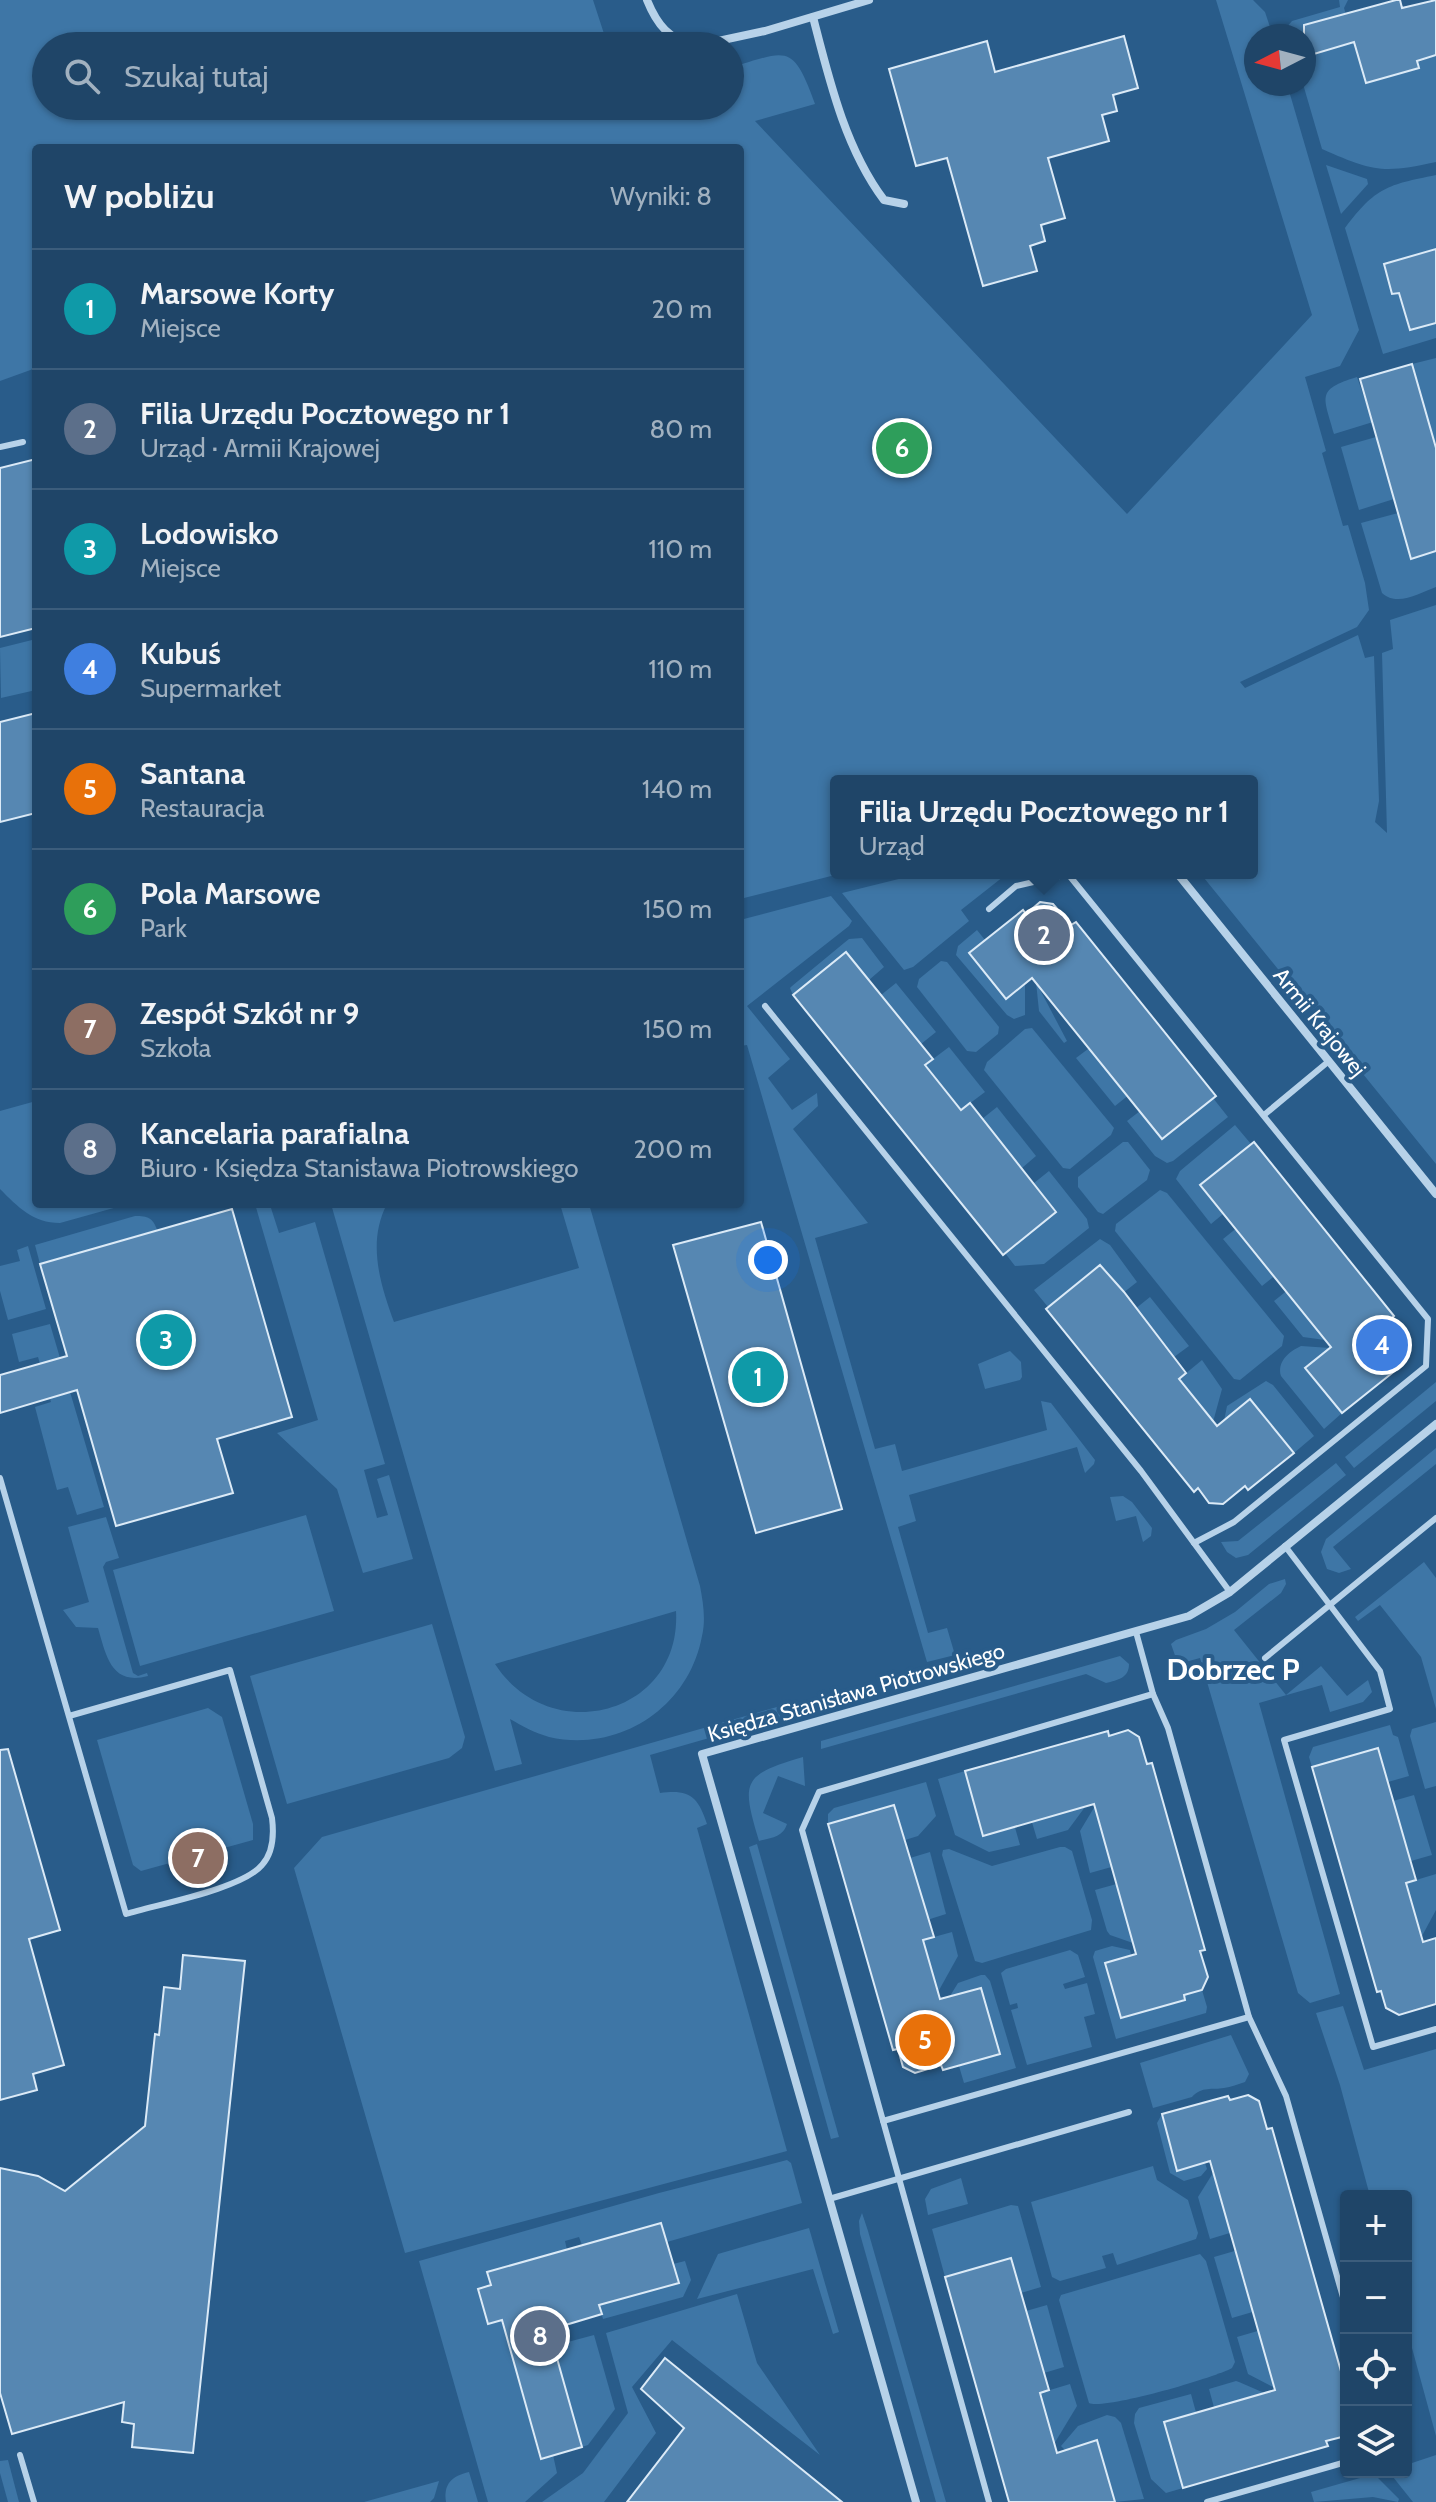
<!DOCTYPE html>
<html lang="pl">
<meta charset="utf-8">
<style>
body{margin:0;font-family:Cabin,sans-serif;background:#2c4f71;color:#f1f3f6}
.controls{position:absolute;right:24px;bottom:24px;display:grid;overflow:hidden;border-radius:8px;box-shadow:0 2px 6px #0004}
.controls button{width:72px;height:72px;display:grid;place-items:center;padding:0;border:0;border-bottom:2px solid #3c5d7c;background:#1f4568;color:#f1f3f6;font:40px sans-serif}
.compass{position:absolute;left:1244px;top:24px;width:72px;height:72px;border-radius:50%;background:#1f4568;box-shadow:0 2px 6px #0004;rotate:264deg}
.you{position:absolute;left:768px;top:1260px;width:28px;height:28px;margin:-20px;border:6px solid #fff;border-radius:50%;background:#1a73e8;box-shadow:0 0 0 12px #1a73e833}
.badge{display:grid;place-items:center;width:52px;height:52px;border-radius:50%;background:#f0c47e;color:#fff;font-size:26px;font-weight:700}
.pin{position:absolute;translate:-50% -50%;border:4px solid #fff;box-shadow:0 2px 8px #0006}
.popup{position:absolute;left:830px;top:775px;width:428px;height:104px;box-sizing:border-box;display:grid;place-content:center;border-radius:8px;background:#1f4568;filter:drop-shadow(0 2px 6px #0005);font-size:26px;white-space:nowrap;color:#a1b1c0}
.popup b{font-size:30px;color:#f1f3f6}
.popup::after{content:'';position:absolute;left:50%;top:100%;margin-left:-16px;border:16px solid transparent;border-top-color:#1f4568}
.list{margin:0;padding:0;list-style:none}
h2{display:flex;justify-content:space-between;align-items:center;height:104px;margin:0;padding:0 32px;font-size:34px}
h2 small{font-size:26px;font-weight:400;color:#a1b1c0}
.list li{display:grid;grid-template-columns:52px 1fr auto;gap:24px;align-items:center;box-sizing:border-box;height:120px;padding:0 32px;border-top:2px solid #3c5d7c}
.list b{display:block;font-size:30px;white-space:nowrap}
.list p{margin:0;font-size:26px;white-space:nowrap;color:#a1b1c0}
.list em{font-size:26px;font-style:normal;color:#a1b1c0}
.icon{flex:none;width:44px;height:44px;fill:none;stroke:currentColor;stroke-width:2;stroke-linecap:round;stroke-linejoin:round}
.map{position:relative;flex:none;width:1436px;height:2502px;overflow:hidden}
.search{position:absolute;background:#1f4568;box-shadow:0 2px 6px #0004;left:32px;top:32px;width:712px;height:88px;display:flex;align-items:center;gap:20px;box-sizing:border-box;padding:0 28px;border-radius:44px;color:#a1b1c0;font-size:30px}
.panel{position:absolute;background:#1f4568;box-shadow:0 2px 6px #0004;left:32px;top:144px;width:712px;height:1064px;border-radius:8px}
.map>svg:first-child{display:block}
.green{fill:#3e76a6;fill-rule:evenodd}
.building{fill:#5687b2;stroke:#dbeaf7;stroke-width:2}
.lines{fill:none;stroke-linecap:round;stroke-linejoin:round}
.lane{stroke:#b7d2e9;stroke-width:6}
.street{stroke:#b7d2e9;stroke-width:8}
.labels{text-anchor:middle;stroke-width:8;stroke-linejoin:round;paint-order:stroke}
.street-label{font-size:22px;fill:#fff;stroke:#295c8a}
.district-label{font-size:30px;font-weight:bold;fill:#fff;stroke:#295c8a}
</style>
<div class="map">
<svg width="1436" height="2502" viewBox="0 0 1436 2502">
<rect width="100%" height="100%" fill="#295c8a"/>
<g class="green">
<path d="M0,0H593L608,46H46V106H730V68C788,50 793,43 815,104L755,121L1127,514L1312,315L1216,0H1253L1265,12L1273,36H1256V84H1287L1359,330L1340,366L1305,377L1326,451L1322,453L1343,526L1348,525L1365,583L1369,610L1357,627L1240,682L1245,688L1358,635L1365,658L1374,656L1379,801L1375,822L1387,833L1382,653L1393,649L1390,620L1436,605V1164L1200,873H1252V781H836V873H843L740,899V148H36V368L0,381Z"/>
<path d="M1339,0H1348L1344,8L1366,83L1436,55V162C1382,174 1372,171 1322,149L1303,84L1304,36H1288L1286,28L1292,21L1340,7Z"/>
<path d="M1326,165L1367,179L1368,184L1341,214Z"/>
<path d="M1436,175V249L1384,265L1392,294L1399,293L1409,330L1436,323V338L1383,354L1345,228C1376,187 1387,185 1436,175Z"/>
<path d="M1436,358V448L1412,364Z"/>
<path d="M1357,377L1373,422L1334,434C1324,396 1315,390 1357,377Z"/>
<path d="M1376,437L1394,499L1359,510L1341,447Z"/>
<path d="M1398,513L1411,558L1436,551V587C1420,593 1397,607 1382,593L1361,523Z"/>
<path d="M36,639V690L1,698L0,648Z"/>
<path d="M923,873H1008L961,910L969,921L913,967L904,970L842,893Z"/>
<path d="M831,896L852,921L849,926L747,1006L790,1059L768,1078L792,1110L817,1093L818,1106L793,1129L868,1223L815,1238L875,1449L895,1444L902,1471L1047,1430L1041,1401L1051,1403L1095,1460L1094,1464L1085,1473L1077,1447L909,1495L916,1521L898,1527L928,1633L947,1628L955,1655L927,1662L747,1045L740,1046V920Z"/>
<path d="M977,930L985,940L970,952L1025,983V1015L1014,1019L1007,1015L956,955L958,946Z"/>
<path d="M862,938L884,967L869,980L846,952L793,995L790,988L792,986L844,943L849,939Z"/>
<path d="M941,961L947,962L999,1027L998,1034L976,1052L967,1051L917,987L919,979Z"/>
<path d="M1036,982L1067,1041L1064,1043L1039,1011Z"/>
<path d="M896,983L936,1032L921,1044L913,1034L910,1036L887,1007L889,1005L881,995Z"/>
<path d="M1032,1028L1114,1128L1111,1135L1070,1169L1063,1168L984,1070L987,1062L1025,1029Z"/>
<path d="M1092,1046L1130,1094L1115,1106L1076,1058Z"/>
<path d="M949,1047L985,1092L961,1110L925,1065Z"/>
<path d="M1213,1098L1228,1117L1173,1161L1167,1163L1155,1156L1127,1121L1140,1111L1162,1139Z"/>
<path d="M36,1101V1204H128L60,1223C33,1223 18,1207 0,1189V1111Z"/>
<path d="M997,1107L1036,1156L1022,1168L982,1119Z"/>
<path d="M1235,1125L1251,1144L1201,1185L1223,1214L1211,1224L1176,1179L1180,1171Z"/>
<path d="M1123,1142H1128L1150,1170L1147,1180L1103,1214L1098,1212L1078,1187V1177Z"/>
<path d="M1049,1171L1087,1219L1089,1228L1044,1264L1015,1266L1005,1253L1056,1212L1034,1183Z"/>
<path d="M1160,1190L1167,1193L1284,1336L1282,1346L1240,1380L1234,1379L1115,1231L1116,1224Z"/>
<path d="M255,1204H283L271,1208L279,1233L315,1222L385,1464L364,1470L377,1518L388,1515L377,1479L389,1475L413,1559L363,1573L337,1489L277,1433L318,1420Z"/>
<path d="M331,1204H387C367,1242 380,1284 394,1322L579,1268L560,1204H589L700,1586C703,1602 706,1619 702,1636C689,1707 620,1753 549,1737C535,1733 522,1726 510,1719L522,1764L495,1771ZM676,1611C682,1715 550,1749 495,1664Z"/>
<path d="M135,1216C148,1216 153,1218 157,1230L40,1264L35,1245Z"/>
<path d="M1238,1227C1247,1246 1260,1262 1277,1274L1262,1286L1223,1239Z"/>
<path d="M1100,1239L1110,1245L1137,1282L1123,1293L1100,1266L1048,1307L1034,1290Z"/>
<path d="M28,1246L46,1309L8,1320L0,1291V1266L20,1261L17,1250Z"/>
<path d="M1289,1289L1296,1299L1294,1301L1325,1340L1303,1337L1274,1301Z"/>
<path d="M1150,1297L1189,1346L1174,1357L1167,1348L1163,1349L1135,1309Z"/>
<path d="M50,1324L104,1507L77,1515L68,1487L57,1490L35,1407L51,1402L38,1357L19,1362L12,1334Z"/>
<path d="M1301,1346L1330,1348L1305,1368L1342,1413L1324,1429L1281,1376C1277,1362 1288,1352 1301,1346Z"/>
<path d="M1010,1351L1021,1362L1022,1377L1020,1380L985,1389L978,1364Z"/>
<path d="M1202,1360L1222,1389L1213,1422L1179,1379Z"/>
<path d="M1266,1381L1273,1385L1314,1436L1294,1453L1250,1400L1224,1421L1227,1406Z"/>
<path d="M1436,1382V1401L1354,1468L1345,1457Z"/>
<path d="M1436,1448V1464L1333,1547L1351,1569L1339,1573L1327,1569L1321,1552L1326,1539Z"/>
<path d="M1336,1463L1346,1475L1248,1555L1236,1558L1227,1552L1221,1542L1238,1541Z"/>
<path d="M1123,1496L1132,1502L1152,1528L1151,1536L1143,1542L1136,1516L1116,1521L1110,1497Z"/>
<path d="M306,1515L334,1611L140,1666L113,1570Z"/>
<path d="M106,1517L119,1558L106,1562L103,1567L133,1673L138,1676L147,1673L148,1676C111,1686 106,1655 98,1628L76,1627L63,1610L89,1602L68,1527Z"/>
<path d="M1424,1562L1436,1578V1709L1421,1657L1380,1605L1358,1621L1355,1617Z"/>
<path d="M1285,1579L1286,1584L1281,1593L1234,1630L1286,1695L1321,1666L1347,1696L1368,1680L1372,1692L1363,1702L1330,1712L1322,1685L1259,1703L1340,1994L1310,2003L1298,1993L1200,1658L1178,1664L1171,1644L1176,1640L1206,1629L1235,1612L1269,1584Z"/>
<path d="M432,1624L465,1737L462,1748L449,1758L287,1804L250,1676Z"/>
<path d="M1120,1656L1129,1664C1129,1678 1118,1680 1106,1683L1086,1674L821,1749V1741Z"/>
<path d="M784,1705L786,1716L650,1755L660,1793C689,1789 698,1796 707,1824L697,1828L787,2151L405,2253L294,1868L322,1837Z"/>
<path d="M208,1708L222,1717L253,1824V1840L141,1871L133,1865L97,1740Z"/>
<path d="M1436,1722V1786L1425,1789L1410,1736L1412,1729Z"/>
<path d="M1390,1725L1393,1735L1398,1737L1409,1776L1388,1782L1378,1748L1312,1767L1309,1757L1313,1747Z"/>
<path d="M803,1757L805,1786L778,1776L763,1813L787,1824C783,1837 771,1838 759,1841C741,1781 742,1775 803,1757Z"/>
<path d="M965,1771L983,1836L1000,1831L1014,1824L1020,1845L989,1852L955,1835L938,1779Z"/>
<path d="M926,1782L936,1816L918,1836L905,1840L894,1805L828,1824V1814L834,1808Z"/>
<path d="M1414,1795L1432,1855L1411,1861L1393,1801Z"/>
<path d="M1088,1803L1068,1830L1037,1839L1031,1819L1047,1817Z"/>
<path d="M1095,1806L1108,1853L1115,1866L1090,1873L1080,1831Z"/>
<path d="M757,1844L839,2137L831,2139L749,1847Z"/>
<path d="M1060,1847H1065L1072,1851L1092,1920L1091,1930L982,1963L975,1961L942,1855L943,1850L949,1849L992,1866Z"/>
<path d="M930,1852L946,1914L927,1920L910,1858Z"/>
<path d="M1436,1874V1910L1422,1936L1406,1883Z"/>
<path d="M1120,1883L1133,1943L1110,1935L1107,1931L1095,1890Z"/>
<path d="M952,1932L958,1956L938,1992L923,1940Z"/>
<path d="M1112,1946L1130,1950L1131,1955L1105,1963L1121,2018L1185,2000L1184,1995L1202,1990L1207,2007L1206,2013L1116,2039L1093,1957L1095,1951Z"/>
<path d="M1070,1950L1078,1955L1085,1977L1063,1984L1065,1989L1087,1983L1095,2014L1084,2017L1092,2047L1027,2065L1011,2010L1018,2008L1017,2003L1010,2005L1001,1973L1006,1969Z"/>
<path d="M981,1975H985L990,1981L1016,2068L964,2083L959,2066L999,2054L981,1988L950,1996L958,1983Z"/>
<path d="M1343,2006L1364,2070L1436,2049V2436L1406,2326V2196H1370L1340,2085L1316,2013Z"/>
<path d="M1231,2035L1249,2074L1245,2082C1238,2084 1231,2087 1224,2088C1212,2090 1202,2086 1192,2097L1153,2108L1140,2063Z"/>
<path d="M1162,2114L1177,2170L1205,2163L1207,2169L1201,2176L1184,2181L1170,2173L1157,2123Z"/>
<path d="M787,2160L791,2163L802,2203L667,2242L661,2223L582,2245L579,2237L565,2241L567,2250L487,2272L491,2285L479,2289L501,2320L506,2332L540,2459L553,2455L557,2473L525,2502H488L419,2261L659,2193Z"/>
<path d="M1153,2166L1157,2180L1188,2200L1198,2233L1196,2239L1117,2265L1113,2253L1102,2256L1106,2268L1060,2281L1052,2277L1031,2202Z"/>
<path d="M1213,2173L1226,2219H1230L1233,2232L1210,2239L1198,2197Z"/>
<path d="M961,2178L968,2204L928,2215L925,2199L931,2189Z"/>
<path d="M1011,2205L1018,2206L1041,2287L1021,2293L1010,2258L945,2277L932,2229Z"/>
<path d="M862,2213L868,2231L946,2502H936L860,2234L859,2221Z"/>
<path d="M809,2228L839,2332L833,2334L813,2269L697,2299L718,2254Z"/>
<path d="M1238,2250C1239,2271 1245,2292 1256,2311L1232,2318L1214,2257Z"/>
<path d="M1200,2254L1206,2261L1235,2362L1232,2368C1214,2378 1104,2410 1089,2403L1059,2300L1061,2295Z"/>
<path d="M685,2261L691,2280L683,2297L603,2319L599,2305L678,2283L673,2264Z"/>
<path d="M737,2294L757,2363L820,2455L672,2340L632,2387L656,2433L604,2502H542L583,2473L628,2413L606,2333Z"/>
<path d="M1047,2305L1064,2367L1044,2373L1026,2311Z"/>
<path d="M1261,2330V2343L1275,2388L1248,2374L1237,2337Z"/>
<path d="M594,2335L615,2409L588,2445L582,2447L553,2346Z"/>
<path d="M1236,2381L1239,2382L1269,2395L1228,2403L1215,2411L1209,2389Z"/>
<path d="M1070,2384L1077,2406L1054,2444L1040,2393Z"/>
<path d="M1191,2394L1197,2416L1182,2417L1165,2422L1183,2488L1166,2493L1151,2479L1134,2423L1135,2414L1139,2408Z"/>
<path d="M1107,2415L1115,2417L1121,2423L1144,2499L1115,2502L1061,2446L1078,2426Z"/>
<path d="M1436,2455V2502H1413L1389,2472H1406V2465Z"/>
<path d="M8,2460L19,2502H8L0,2473V2461Z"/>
<path d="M469,2472L478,2502H446C443,2484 452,2476 469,2472Z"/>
<path d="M1374,2474L1399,2499L1398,2502L1373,2497L1314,2502L1311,2492Z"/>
<path d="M439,2481L434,2498L430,2502H364Z"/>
</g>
<g class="building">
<path d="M1396,0H1400L1402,8L1436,0V55L1417,61L1419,68L1366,83L1354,42L1304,57V25Z"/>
<path d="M1124,36L1138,88L1113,95L1117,111L1102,115L1109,141L1048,158L1065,218L1041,225L1045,241L1030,246L1037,271L983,286L947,158L916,166L889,69L987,41L995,72Z"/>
<path d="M1436,249V323L1410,330L1399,293L1392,294L1384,264Z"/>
<path d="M1412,364L1436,448V551L1411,559L1360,379Z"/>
<path d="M36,459V628L0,637V468Z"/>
<path d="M36,713V813L0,822V722Z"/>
<path d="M1040,902L1053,904L1071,925L1076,922L1216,1096L1162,1139L1032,978L1006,999L969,953L1023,910L1026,914Z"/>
<path d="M846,952L933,1059L925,1065L961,1110L970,1103L1056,1212L1003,1255L793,995Z"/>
<path d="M1254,1142L1394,1316L1391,1319L1408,1341L1407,1354L1392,1366L1396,1370L1342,1413L1305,1368L1331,1347L1200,1185Z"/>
<path d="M232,1209L292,1417L217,1439L233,1493L116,1526L77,1390L0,1413V1375L67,1356L40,1264Z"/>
<path d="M761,1222L842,1509L756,1533L673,1245Z"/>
<path d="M1100,1265L1124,1292L1186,1373L1179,1379L1217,1426L1250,1399L1294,1453L1248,1490L1245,1486L1223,1504L1209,1503L1198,1488L1194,1492L1046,1309Z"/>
<path d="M1128,1730L1139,1737L1147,1764L1152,1763L1205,1950L1200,1951L1208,1977L1202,1990L1184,1995L1185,2000L1121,2018L1105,1963L1136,1954L1094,1804L983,1836L965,1771L1108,1731L1109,1736Z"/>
<path d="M1378,1748L1416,1880L1406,1883L1423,1942L1436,1938V2004L1399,2015L1386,2008L1381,1991L1377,1992L1312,1767Z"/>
<path d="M8,1749L60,1930L29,1939L64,2065L33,2074L37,2090L0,2100V1750Z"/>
<path d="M894,1805L934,1937L923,1940L940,1999L981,1988L1000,2054L943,2070L941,2065L915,2073L903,2067L898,2049L893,2050L828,1824Z"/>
<path d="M183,1955L245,1961L193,2453L132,2447L134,2424L122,2422L124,2402L12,2434L0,2393V2168L38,2176L65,2191L145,2126L155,2034L159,2035L164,1987L180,1989Z"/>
<path d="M1248,2095L1259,2101L1267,2129L1272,2128L1346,2389V2436L1326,2441L1328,2446L1183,2488L1164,2422L1275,2390L1210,2161L1177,2171L1162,2114L1228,2096L1230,2100Z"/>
<path d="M661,2223L679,2283L599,2305L602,2314L549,2330L582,2447L541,2459L502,2320L488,2324L478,2289L491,2285L487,2272Z"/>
<path d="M1011,2258L1049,2390L1040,2393L1057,2453L1097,2440L1115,2502H1009L945,2277Z"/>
<path d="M665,2358L842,2502H627L684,2428L641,2389Z"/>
</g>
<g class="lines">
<g class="lane">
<path d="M0,447L23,442"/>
<path d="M989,909L1016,886L1068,874L1428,1319L1426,1366L1234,1522L1194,1543"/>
<path d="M765,1006L1141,1471L1230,1592"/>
<path d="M1264,1115L1329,1061"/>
<path d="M0,1478L126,1914C159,1904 242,1889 262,1865C274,1852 274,1834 272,1818L230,1670L69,1716"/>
<path d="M1285,1546L1380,1671L1390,1709L1284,1740L1373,2047L1436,2029"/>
<path d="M1265,1658L1436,1518"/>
<path d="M1153,1694L1168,1728L1249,2017L1286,2096L1346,2308"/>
<path d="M883,2121L1249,2017"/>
<path d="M829,2199L1129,2112"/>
<path d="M20,2455L34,2502"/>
<path d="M989,2502C925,2279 865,2054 802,1830L819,1792L1153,1694L1136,1632"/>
<path d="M1207,2502L1346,2462"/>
</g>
<g class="street">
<path d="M647,0C657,25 669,39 695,46"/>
<path d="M813,17C829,79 845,148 884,200L904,204"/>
<path d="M695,46L765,31L869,0"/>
<path d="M1177,873L1436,1194"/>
<path d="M916,2502L702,1754L1189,1616L1230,1592L1436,1424"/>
</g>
</g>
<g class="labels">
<g class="street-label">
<text transform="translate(1320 1022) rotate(51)" y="8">Armii Krajowej</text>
<text transform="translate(856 1692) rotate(-16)" y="8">Księdza Stanisława Piotrowskiego</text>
</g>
<g class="district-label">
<text x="1233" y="1680">Dobrzec P</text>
</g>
</g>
</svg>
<div class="controls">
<button>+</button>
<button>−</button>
<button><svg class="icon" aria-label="locate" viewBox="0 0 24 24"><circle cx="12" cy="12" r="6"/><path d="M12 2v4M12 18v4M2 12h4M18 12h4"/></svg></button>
<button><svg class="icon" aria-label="layers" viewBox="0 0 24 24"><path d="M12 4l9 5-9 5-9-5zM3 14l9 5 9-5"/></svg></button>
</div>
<svg class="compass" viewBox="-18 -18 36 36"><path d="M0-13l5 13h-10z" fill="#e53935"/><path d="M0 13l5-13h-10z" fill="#a1b1c0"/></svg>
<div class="you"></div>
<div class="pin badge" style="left:758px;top:1377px;background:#0f9aa8">1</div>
<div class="pin badge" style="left:1044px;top:935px;background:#5c6f8a">2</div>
<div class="popup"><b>Filia Urzędu Pocztowego nr 1</b>Urząd</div>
<div class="pin badge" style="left:166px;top:1340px;background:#0f9aa8">3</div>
<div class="pin badge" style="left:1382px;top:1345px;background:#3f7fe0">4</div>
<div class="pin badge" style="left:925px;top:2040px;background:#e8710a">5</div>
<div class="pin badge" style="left:902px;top:448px;background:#2e9e5b">6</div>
<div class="pin badge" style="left:198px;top:1858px;background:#8d6e63">7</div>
<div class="pin badge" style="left:540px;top:2336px;background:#5c6f8a">8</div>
<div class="search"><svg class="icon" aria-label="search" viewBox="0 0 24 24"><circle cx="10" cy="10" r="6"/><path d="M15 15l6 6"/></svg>Szukaj tutaj</div>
<section class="panel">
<h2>W pobliżu<small>Wyniki: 8</small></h2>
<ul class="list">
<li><span class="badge" style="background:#0f9aa8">1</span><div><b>Marsowe Korty</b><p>Miejsce</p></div><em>20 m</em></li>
<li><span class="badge" style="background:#5c6f8a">2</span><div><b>Filia Urzędu Pocztowego nr 1</b><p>Urząd · Armii Krajowej</p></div><em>80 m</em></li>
<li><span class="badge" style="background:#0f9aa8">3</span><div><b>Lodowisko</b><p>Miejsce</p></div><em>110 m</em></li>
<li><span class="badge" style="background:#3f7fe0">4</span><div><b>Kubuś</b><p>Supermarket</p></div><em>110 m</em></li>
<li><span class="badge" style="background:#e8710a">5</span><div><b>Santana</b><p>Restauracja</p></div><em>140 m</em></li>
<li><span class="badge" style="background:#2e9e5b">6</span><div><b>Pola Marsowe</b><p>Park</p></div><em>150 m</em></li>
<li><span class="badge" style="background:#8d6e63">7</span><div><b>Zespół Szkół nr 9</b><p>Szkoła</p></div><em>150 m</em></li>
<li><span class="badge" style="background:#5c6f8a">8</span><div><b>Kancelaria parafialna</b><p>Biuro · Księdza Stanisława Piotrowskiego</p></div><em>200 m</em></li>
</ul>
</section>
</div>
